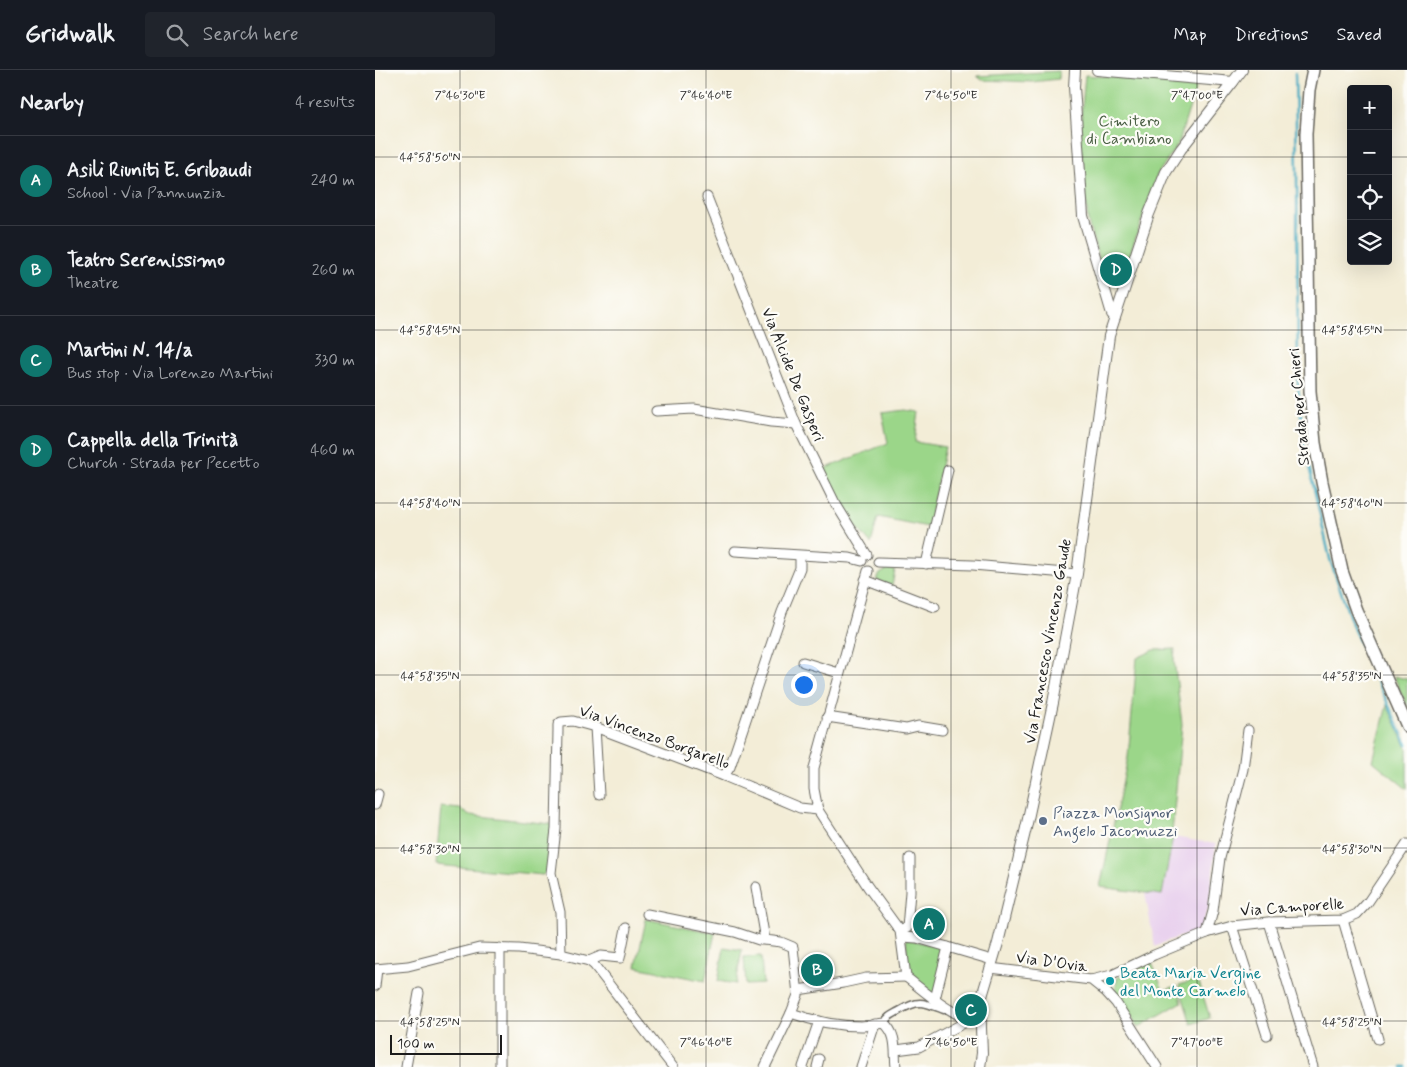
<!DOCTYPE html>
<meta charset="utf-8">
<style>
body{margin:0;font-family:Mynerve,sans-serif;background:#20242c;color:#f1f3f6}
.controls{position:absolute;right:15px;top:15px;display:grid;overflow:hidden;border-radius:5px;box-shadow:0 5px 20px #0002}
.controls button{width:45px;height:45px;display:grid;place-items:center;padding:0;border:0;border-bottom:1px solid #363941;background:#171b24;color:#f1f3f6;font:25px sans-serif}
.scale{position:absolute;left:15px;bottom:12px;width:112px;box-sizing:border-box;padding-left:5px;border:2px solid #1c1c1c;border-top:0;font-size:14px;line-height:18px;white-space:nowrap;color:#1c1c1c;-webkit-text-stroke:4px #fdfcf7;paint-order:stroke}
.you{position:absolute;left:428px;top:614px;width:18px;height:18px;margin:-12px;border:4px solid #fff;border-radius:50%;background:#1a73e8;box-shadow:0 0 0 8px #1a73e833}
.badge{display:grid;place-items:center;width:32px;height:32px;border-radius:50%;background:#0f766e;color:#fff;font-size:16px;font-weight:700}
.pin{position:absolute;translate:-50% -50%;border:2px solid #fff;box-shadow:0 1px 5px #0006}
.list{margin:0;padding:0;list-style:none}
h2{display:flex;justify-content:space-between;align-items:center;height:65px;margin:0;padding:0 20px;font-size:21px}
h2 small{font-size:16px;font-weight:400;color:#9ea1a6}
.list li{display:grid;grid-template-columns:32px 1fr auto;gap:15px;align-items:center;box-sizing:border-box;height:90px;padding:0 20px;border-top:1px solid #363941}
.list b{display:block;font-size:19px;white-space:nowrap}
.list p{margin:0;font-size:16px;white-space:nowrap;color:#9ea1a6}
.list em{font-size:16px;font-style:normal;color:#9ea1a6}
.icon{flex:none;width:28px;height:28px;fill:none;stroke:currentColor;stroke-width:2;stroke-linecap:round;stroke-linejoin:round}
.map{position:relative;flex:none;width:1032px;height:997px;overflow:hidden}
header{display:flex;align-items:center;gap:30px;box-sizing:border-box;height:70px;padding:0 25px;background:#171b24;border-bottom:1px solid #363941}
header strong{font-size:24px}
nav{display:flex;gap:28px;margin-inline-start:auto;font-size:18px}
.search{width:350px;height:45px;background:#20242c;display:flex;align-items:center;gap:12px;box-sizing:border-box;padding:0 18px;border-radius:5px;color:#9ea1a6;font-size:19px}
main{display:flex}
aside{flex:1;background:#171b24}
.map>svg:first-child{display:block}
.built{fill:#e9d2ee}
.green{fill:#9bd689;stroke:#5c7952}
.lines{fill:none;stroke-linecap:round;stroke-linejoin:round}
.stream{stroke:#43abc3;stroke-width:2.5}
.pedestrian-casing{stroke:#67655d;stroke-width:9}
.minor-casing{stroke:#67655d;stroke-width:11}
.tertiary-casing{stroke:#67655d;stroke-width:12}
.secondary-casing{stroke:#67655d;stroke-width:14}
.pedestrian{stroke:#fff;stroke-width:6}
.minor{stroke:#fff;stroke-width:9}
.tertiary{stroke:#fff;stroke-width:10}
.secondary{stroke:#fff;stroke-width:11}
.ticks{fill:none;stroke:#1c1c1c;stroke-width:1;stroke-opacity:0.45}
.service-dot{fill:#5c6f8a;stroke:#fdfcf7;stroke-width:2}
.culture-dot{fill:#0f9aa8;stroke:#fdfcf7;stroke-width:2}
.labels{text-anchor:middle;stroke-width:4.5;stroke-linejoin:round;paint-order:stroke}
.park-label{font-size:16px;fill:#485d42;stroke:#fdfcf7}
.street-label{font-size:16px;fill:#1c1c1c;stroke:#fdfcf7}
.service-label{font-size:16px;fill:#4e5e75;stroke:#fdfcf7;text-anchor:start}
.culture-label{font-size:16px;fill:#0d838f;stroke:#fdfcf7;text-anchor:start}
.ticks-label{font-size:12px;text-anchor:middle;fill:#1c1c1c;stroke:#fdfcf7;stroke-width:4.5;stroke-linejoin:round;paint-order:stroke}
</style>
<header>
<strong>Gridwalk</strong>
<div class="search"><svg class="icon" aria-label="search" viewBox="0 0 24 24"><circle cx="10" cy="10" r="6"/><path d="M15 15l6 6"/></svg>Search here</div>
<nav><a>Map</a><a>Directions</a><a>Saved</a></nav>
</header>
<main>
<aside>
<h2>Nearby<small>4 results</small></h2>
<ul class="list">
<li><span class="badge">A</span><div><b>Asili Riuniti E. Gribaudi</b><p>School · Via Pannunzia</p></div><em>240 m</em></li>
<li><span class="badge">B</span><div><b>Teatro Serenissimo</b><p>Theatre</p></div><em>260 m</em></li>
<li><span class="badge">C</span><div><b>Martini N. 14/a</b><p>Bus stop · Via Lorenzo Martini</p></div><em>330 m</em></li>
<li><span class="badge">D</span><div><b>Cappella della Trinità</b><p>Church · Strada per Pecetto</p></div><em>460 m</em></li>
</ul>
</aside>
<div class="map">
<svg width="1032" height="997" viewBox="0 0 1032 997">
<rect width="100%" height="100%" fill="#fdfcf7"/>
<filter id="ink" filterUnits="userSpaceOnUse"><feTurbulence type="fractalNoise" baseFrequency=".02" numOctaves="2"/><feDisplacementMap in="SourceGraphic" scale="10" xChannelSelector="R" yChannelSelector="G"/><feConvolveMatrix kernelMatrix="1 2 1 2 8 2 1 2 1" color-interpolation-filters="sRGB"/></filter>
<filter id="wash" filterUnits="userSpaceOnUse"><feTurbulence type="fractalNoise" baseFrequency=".0096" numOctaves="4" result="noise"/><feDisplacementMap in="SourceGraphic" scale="20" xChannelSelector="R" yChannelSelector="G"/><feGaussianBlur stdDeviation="1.12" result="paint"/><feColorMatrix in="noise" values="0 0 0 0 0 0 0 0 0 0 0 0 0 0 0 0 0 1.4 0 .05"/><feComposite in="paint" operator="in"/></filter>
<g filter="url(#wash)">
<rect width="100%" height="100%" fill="#f3edd7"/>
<path class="built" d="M798,767L841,774L834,837L824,861L792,871L780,877L770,823L787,824Z"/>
<g class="green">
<path d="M684,1V9L657,12L607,10L602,6Z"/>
<path d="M710,5L822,14L803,74L782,105L747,208L728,204L713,152L705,59Z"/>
<path d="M531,340L544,342L540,372L570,377L553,457L503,447L496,474L473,447L447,400L513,373L507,343Z"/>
<path d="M513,499L520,500L517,516L501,510L505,504Z"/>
<path d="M800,579L799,590L807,654L797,763L798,767L787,825L725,817L753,687L762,588L779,580Z"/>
<path d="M1019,606L1032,609V637Z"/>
<path d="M1012,635L1032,678V719L998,691Z"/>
<path d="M66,737L85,739L95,745L176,754L178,757L174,799L168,805L61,795Z"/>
<path d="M271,849L340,863L330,911L261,897Z"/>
<path d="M531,869L572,878L560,926L534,906Z"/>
<path d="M349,877L367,880L361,914L343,911Z"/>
<path d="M386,886L388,914L371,915L369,887Z"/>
<path d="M777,893L788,920L802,916L807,932L764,957L740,923L742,908Z"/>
<path d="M823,909L835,948L816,954L804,915Z"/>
</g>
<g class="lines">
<g class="stream">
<path d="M920,3L922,102L923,315L929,374L955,489L979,560L1032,675"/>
<path d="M1027,997H1031"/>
</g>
</g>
</g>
<g filter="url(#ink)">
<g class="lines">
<defs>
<path id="pedestrian" d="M509,953C513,946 517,945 524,941C544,929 548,932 569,940"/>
<g id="minor">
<path d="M332,127L421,354L459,431L492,485"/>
<path d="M281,341L319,339L396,352L421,354"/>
<path d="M360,481L475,488L487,491"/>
<path d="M503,492L598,495L702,504"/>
<path d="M551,494L573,400"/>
<path d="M493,501L439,698V719L443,740L493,817L525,861L531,907C554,925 577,946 606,954"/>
<path d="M490,510L560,537"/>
<path d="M428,592L464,603"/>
<path d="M452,647L531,659L543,656L567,660"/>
<path d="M220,657L224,725"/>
<path d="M349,706L355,697L407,542L425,498V486"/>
<path d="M0,735L3,724"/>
<path d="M381,817L390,870L406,872L418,877L423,925L416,943L390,997"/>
<path d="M272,844L360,862L384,870H390"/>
<path d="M968,850L1003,969"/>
<path d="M894,852L938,997"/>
<path d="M857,856L892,965"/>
<path d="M525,861L532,858L535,822V788"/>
<path d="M832,863L838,841L845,788L868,699L873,660"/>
<path d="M527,867L542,868L617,890"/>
<path d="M186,884L185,842L176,803L181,759L183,661V655L186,652L198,651L220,657L349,706L425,738L443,740"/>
<path d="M214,891L226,886L245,888L251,858"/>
<path d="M615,898L716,910L731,922L741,933L782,997"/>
<path d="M0,899L33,896L104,878L144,879L186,884L214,891L219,895L298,997"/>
<path d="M716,910L737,905L779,885L832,863L857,856L894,852L968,850L982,844L993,832L1032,774"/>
<path d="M0,916L2,899"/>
<path d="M423,920L468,913L491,908L531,907"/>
<path d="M560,929L573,877"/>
<path d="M416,943C438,951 462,956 486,956C493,956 501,954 509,953C523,965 519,981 521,997"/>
<path d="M521,980L544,977L587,954L591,950"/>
<path d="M31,997L44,923"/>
<path d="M125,997V878"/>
<path d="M428,997L444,951"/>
<path d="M442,997L444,989"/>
<path d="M486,997L500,954"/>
</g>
<g id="tertiary">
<path d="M700,0L699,17L708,146L737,244L740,247"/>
<path d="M722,0L858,12L867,0"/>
<path d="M605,997L607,983L605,933L623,873L651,758L678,633L702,504L734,266L774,144L791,102L806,79L858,12"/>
</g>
<path id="secondary" d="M938,0L934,20L931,64L935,321L940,373L947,412L967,501L981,540L1032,656"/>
</defs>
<use href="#pedestrian" class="pedestrian-casing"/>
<use href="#minor" class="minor-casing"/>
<use href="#tertiary" class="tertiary-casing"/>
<use href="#secondary" class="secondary-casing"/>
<use href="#pedestrian" class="pedestrian"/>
<use href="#minor" class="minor"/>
<use href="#tertiary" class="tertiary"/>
<use href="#secondary" class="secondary"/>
</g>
</g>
<path class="ticks" d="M85,0V997M331,0V997M576,0V997M822,0V997M0,87H976M1013,87H1032M0,260H1032M0,433H1032M0,605H1032M0,778H1032M0,951H1032"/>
<circle class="service-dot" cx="668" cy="751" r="5"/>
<circle class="culture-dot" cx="735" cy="911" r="5"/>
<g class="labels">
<g class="park-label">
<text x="754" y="56">Cimitero<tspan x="754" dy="18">di Cambiano</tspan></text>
</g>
<g class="street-label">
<text transform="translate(419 304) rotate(68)" y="6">Via Alcide De Gasperi</text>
<text transform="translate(923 337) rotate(-95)" y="6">Strada per Chieri</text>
<text transform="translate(672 571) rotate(-80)" y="6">Via Francesco Vincenzo Gaude</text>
<text transform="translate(280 666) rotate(20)" y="6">Via Vincenzo Borgarello</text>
<text transform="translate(917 836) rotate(-4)" y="6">Via Camporelle</text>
<text transform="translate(677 891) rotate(8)" y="6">Via D'Ovia</text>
</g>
<g class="service-label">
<text x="678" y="748">Piazza Monsignor<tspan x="678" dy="18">Angelo Jacomuzzi</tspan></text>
</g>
<g class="culture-label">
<text x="745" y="908">Beata Maria Vergine<tspan x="745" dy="18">del Monte Carmelo</tspan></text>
</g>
</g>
<g class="ticks-label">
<text x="85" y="29">7°46'30"E</text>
<text x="331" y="29">7°46'40"E</text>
<text x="576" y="29">7°46'50"E</text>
<text x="822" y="29">7°47'00"E</text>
<text x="55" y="91">44°58'50"N</text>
<text x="55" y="264">44°58'45"N</text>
<text x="977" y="264">44°58'45"N</text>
<text x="55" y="437">44°58'40"N</text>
<text x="977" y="437">44°58'40"N</text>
<text x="55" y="610">44°58'35"N</text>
<text x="977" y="610">44°58'35"N</text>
<text x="55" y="783">44°58'30"N</text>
<text x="977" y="783">44°58'30"N</text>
<text x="55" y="956">44°58'25"N</text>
<text x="977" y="956">44°58'25"N</text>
<text x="331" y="976">7°46'40"E</text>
<text x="576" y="976">7°46'50"E</text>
<text x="822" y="976">7°47'00"E</text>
</g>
</svg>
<div class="controls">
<button>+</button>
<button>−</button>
<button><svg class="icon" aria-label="locate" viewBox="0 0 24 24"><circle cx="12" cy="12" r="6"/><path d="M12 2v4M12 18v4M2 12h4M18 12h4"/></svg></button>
<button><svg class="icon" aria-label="layers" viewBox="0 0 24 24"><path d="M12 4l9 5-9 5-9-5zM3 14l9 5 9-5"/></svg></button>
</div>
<div class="scale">100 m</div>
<div class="you"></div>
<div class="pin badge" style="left:554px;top:854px">A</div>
<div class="pin badge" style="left:442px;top:900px">B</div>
<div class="pin badge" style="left:596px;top:940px">C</div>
<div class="pin badge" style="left:741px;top:200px">D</div>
</div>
</main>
